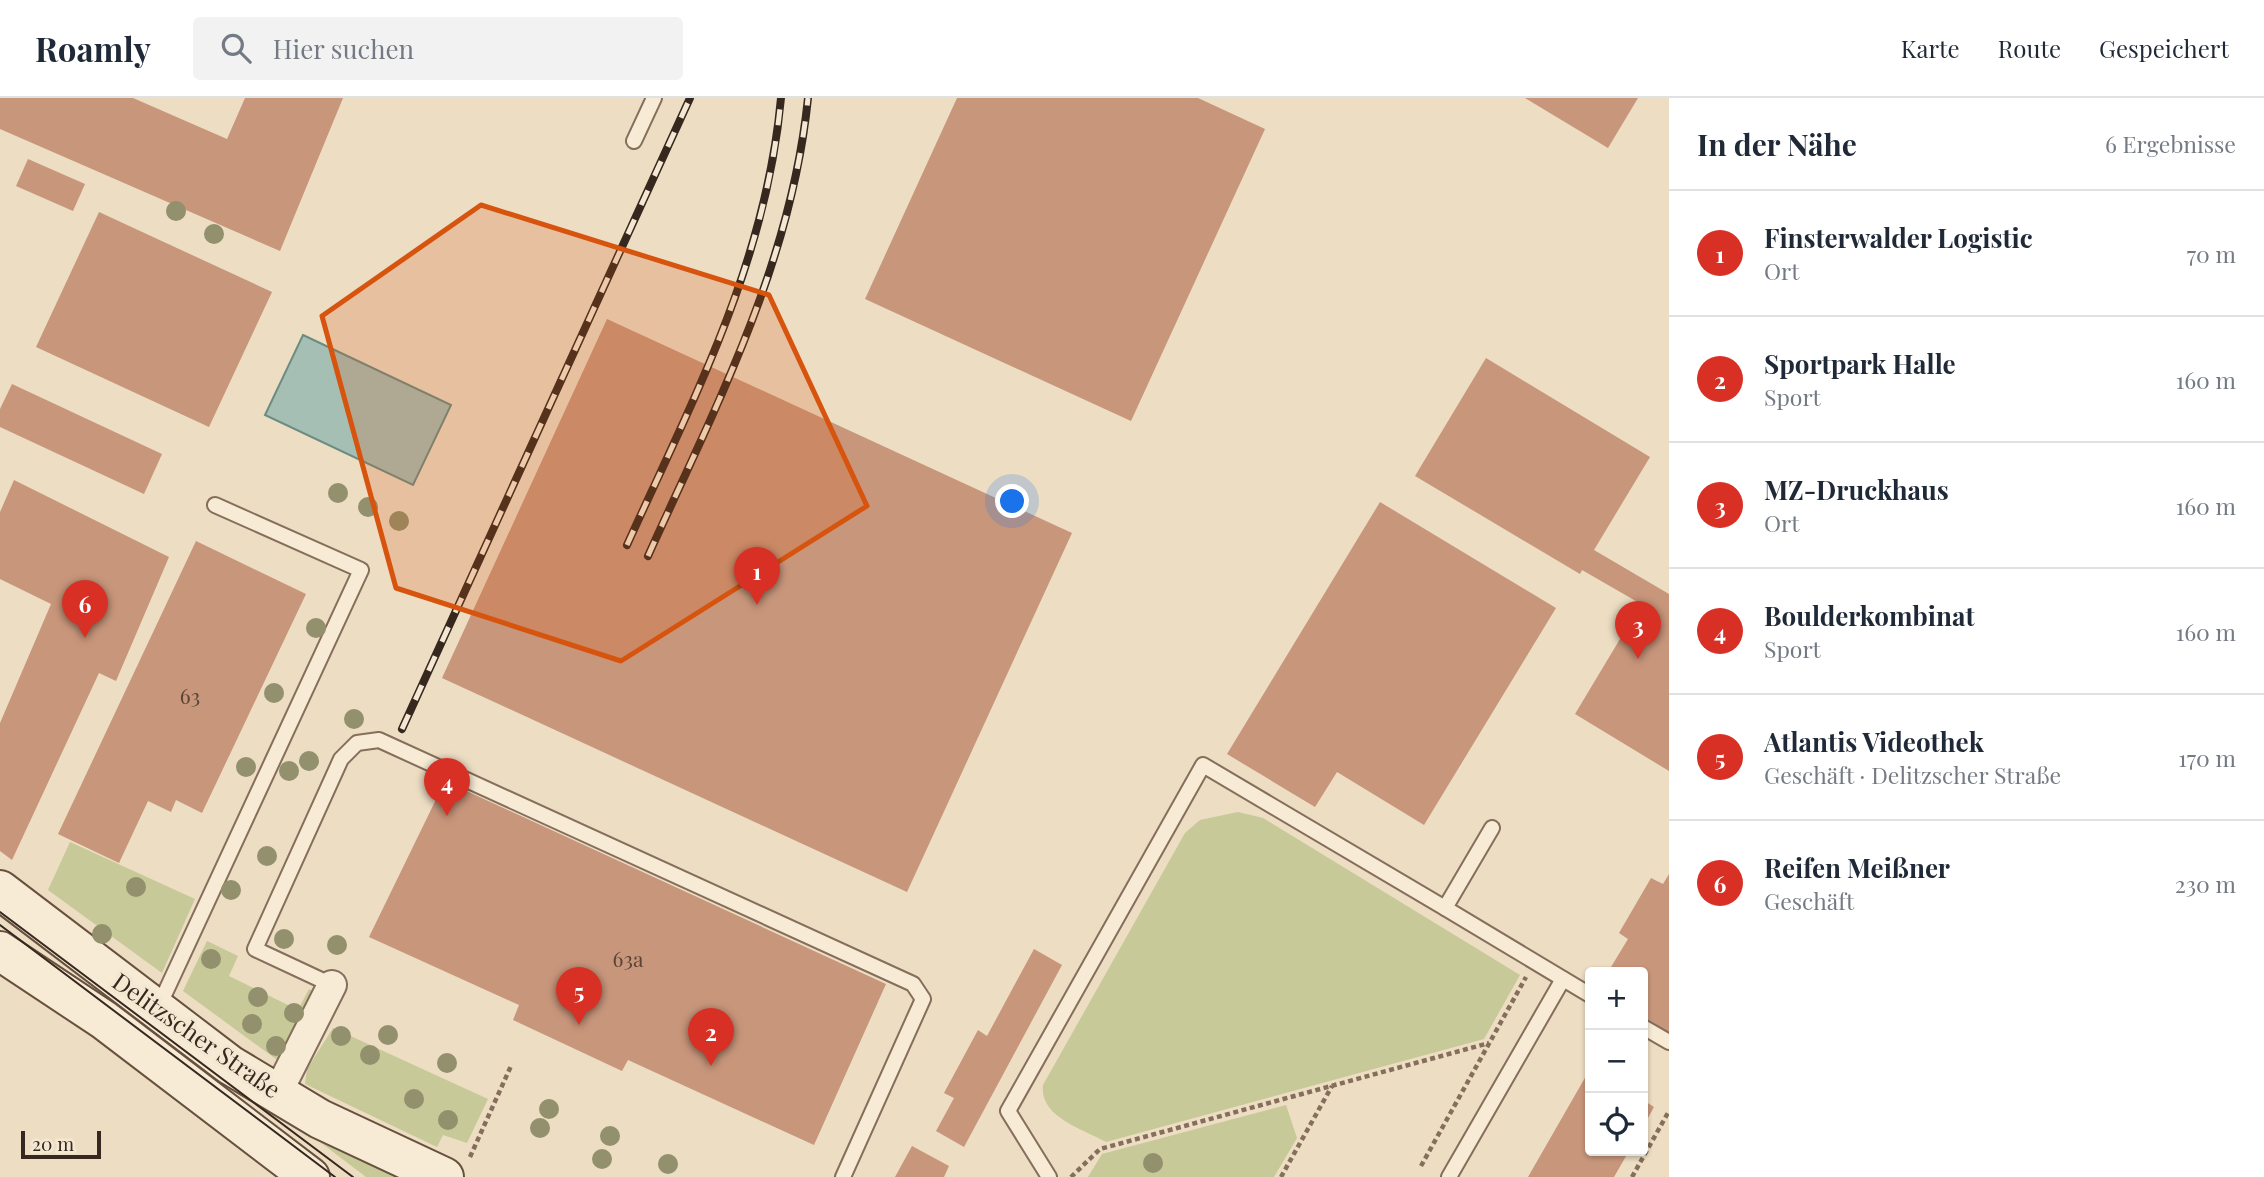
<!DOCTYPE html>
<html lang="de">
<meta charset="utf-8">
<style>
body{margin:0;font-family:"Playfair Display",serif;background:#f2f2f3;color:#1f2937}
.controls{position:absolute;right:21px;bottom:21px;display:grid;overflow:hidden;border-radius:7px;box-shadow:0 2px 5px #0004}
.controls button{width:63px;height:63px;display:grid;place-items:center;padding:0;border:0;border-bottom:2px solid #e0e1e3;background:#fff;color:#1f2937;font:35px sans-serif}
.scale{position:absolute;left:21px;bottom:18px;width:80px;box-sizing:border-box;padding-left:7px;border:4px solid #36281e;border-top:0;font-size:19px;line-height:24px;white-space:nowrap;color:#36281e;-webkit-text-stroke:5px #f4e8d2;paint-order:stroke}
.you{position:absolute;left:1013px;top:404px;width:24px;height:24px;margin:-18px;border:5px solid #fff;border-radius:50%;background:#1a73e8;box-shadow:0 0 0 10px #1a73e833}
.badge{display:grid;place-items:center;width:46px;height:46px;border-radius:50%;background:#d93025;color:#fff;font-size:23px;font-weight:700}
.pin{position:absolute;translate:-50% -58px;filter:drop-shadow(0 2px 4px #0008)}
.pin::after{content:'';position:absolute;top:37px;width:24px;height:21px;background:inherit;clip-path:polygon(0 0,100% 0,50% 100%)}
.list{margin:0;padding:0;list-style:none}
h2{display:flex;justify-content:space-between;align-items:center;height:91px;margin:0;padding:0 28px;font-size:30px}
h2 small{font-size:23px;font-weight:400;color:#747a83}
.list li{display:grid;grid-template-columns:46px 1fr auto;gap:21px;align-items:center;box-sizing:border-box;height:126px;padding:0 28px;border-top:2px solid #e0e1e3}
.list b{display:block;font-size:26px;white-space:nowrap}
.list p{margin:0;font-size:23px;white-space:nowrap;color:#747a83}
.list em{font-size:23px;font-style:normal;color:#747a83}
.icon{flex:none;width:38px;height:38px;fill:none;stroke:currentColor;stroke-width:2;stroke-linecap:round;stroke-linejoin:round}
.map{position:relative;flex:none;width:1669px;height:1079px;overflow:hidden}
header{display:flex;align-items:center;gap:42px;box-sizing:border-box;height:98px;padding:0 35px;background:#fff;border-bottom:2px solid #e0e1e3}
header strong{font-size:33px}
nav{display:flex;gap:38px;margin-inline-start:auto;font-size:24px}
.search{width:490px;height:63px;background:#f2f2f3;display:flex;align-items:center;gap:18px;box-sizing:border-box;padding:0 24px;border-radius:7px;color:#747a83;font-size:26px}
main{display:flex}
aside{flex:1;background:#fff}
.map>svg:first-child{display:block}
.green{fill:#c7c998}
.water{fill:#a5bfb5;stroke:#6c8c82;stroke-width:2}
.building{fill:#c8967b}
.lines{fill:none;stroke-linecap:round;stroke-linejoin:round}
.lane-casing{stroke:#856e5b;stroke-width:18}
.street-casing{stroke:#856e5b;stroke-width:32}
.secondary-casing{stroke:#67503e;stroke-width:42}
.path{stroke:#856e5b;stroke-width:4.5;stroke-dasharray:5 3.5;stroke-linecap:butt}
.lane{stroke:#f7ebd6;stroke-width:14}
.street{stroke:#f7ebd6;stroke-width:28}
.secondary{stroke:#f7ebd6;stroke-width:38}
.tram{stroke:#36281e;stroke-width:2}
.rail-casing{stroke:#36281e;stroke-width:8}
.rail{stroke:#f4e8d2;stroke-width:5;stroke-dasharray:16;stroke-linecap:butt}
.tree{fill:#92906d}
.marked{fill:#d6540e;fill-opacity:0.2;stroke:#d6540e;stroke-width:5;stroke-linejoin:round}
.labels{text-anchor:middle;stroke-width:7;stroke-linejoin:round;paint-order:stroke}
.number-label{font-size:21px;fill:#5a4435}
.street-label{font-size:24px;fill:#36281e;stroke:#f4e8d2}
</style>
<header>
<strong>Roamly</strong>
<div class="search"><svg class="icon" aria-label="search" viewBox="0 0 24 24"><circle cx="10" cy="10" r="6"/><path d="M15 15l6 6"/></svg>Hier suchen</div>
<nav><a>Karte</a><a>Route</a><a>Gespeichert</a></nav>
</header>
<main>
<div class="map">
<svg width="1669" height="1079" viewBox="0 0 1669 1079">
<rect width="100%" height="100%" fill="#ecddc3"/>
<g class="green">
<path d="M1238,714L1263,720L1520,877L1484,941L1106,1044C1083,1031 1039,1019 1043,987L1185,735L1200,722Z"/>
<path d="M70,744L195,801L162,875L48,792Z"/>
<path d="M207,843L238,858L229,878L298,912L309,891L317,895L280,964L183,893Z"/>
<path d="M333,930L488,1001L467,1045L443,1037L437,1049L305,986L307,971Z"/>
<path d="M1286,1007L1297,1040L1274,1079H1088L1102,1056Z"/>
<path d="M278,1012L426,1079H366Z"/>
</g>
<path class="water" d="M303,237L451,307L413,387L265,317Z"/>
<g class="building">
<path d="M0,0H133L227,41L245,0H343L280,153L0,31Z"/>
<path d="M957,0H1198L1265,31L1131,323L865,201Z"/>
<path d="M1525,0H1638L1608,50Z"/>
<path d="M28,61L85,86L73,113L16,88Z"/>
<path d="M99,114L272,194L209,329L36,249Z"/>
<path d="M607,221L1072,435L907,794L442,580Z"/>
<path d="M1486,260L1650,359L1594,452L1669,496V673L1575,616L1641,506L1582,472L1580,476L1415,378Z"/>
<path d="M12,286L162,356L144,396L0,329V311Z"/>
<path d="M14,382L169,459L116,583L99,575L12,762L0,753V625L51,506L0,481V414Z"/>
<path d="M1380,404L1556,510L1424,727L1337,674L1315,709L1227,656Z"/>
<path d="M196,443L306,496L202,715L176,702L171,714L148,703L119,765L58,736Z"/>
<path d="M445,683L886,886L814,1047L628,962L622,973L513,922L519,907L369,839Z"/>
<path d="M1669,776V938L1643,923V874H1608L1628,841L1619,835L1651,780L1663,786Z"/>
<path d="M1034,851L1062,867L964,1049L936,1033L954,1000L944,995L978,932L987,938Z"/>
<path d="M1590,971V1053H1629L1614,1079H1528Z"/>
<path d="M1643,1002L1654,1009L1643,1029Z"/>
<path d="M912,1048L949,1068L944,1079H895Z"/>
</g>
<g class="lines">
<defs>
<g id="lane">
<path d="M634,43L654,0"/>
<path d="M1492,730L1445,810L1590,897"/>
<path d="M332,887L255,851L341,661L357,645L379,642L913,886L923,901L843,1079"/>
<path d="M159,908L361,472L215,407"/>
<path d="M1643,929L1669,944"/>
<path d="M1049,1079L1008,1013L1203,667L1445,810"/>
<path d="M1449,1079L1563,881"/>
</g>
<path id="street" d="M277,996L332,887"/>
<g id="secondary">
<path d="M0,792L230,967L320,1021L444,1079"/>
<path d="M0,853L104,922L310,1079"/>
</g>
</defs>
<use href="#lane" class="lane-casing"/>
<use href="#street" class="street-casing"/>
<use href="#secondary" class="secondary-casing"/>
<g class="path">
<path d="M470,1059L511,968"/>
<path d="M1421,1068L1526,879"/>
<path d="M1071,1079L1100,1051L1489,945"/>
<path d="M1281,1079L1332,988"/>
<path d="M1632,1079L1669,1013"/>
</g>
<use href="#lane" class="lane"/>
<use href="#street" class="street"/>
<use href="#secondary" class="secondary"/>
<g class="tram">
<path d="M0,814L353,1079"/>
<path d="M0,827L335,1079"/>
</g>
<defs>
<g id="rail">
<path d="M627,447C694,299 766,165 781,0"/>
<path d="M648,458C716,307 791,167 808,0"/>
<path d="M402,631L690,0"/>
</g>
</defs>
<use href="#rail" class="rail-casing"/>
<use href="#rail" class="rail"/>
</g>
<g class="tree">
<circle cx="176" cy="113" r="10"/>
<circle cx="214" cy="136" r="10"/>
<circle cx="338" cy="395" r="10"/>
<circle cx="368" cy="409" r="10"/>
<circle cx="399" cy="423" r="10"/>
<circle cx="316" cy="530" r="10"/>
<circle cx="274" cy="595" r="10"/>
<circle cx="354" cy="621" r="10"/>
<circle cx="309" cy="663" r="10"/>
<circle cx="246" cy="669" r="10"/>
<circle cx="289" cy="673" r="10"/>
<circle cx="267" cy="758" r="10"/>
<circle cx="136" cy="789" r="10"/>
<circle cx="231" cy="792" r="10"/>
<circle cx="102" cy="836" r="10"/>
<circle cx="284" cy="841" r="10"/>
<circle cx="337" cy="847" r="10"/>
<circle cx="211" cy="861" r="10"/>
<circle cx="258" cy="899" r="10"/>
<circle cx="294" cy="915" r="10"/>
<circle cx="252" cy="926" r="10"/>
<circle cx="388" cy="937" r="10"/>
<circle cx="341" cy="938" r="10"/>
<circle cx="276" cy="948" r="10"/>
<circle cx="370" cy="957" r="10"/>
<circle cx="447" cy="965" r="10"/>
<circle cx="414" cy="1001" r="10"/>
<circle cx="549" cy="1011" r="10"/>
<circle cx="448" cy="1022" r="10"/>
<circle cx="540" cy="1030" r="10"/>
<circle cx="610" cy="1038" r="10"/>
<circle cx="602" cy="1061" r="10"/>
<circle cx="1153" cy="1065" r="10"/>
<circle cx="668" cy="1066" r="10"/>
</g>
<path class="marked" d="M481,107L769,197L867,408L621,563L396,490L322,218Z"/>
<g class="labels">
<g class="number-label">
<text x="190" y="606">63</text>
<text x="628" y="869">63a</text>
</g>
<g class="street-label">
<text transform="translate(196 938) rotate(35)" y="8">Delitzscher Straße</text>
</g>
</g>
</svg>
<div class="controls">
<button>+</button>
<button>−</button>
<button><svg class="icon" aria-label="locate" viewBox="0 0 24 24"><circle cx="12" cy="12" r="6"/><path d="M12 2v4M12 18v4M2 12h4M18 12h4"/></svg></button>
</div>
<div class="scale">20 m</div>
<div class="you"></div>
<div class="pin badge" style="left:757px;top:507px">1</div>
<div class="pin badge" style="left:711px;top:968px">2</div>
<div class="pin badge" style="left:1638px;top:561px">3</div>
<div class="pin badge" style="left:447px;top:718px">4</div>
<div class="pin badge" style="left:579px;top:927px">5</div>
<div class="pin badge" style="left:85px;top:540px">6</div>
</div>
<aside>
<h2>In der Nähe<small>6 Ergebnisse</small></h2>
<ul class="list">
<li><span class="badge">1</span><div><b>Finsterwalder Logistic</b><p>Ort</p></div><em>70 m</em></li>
<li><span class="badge">2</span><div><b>Sportpark Halle</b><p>Sport</p></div><em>160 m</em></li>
<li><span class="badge">3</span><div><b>MZ-Druckhaus</b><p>Ort</p></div><em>160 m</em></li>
<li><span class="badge">4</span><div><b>Boulderkombinat</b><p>Sport</p></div><em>160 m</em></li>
<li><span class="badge">5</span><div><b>Atlantis Videothek</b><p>Geschäft · Delitzscher Straße</p></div><em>170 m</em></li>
<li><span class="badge">6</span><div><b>Reifen Meißner</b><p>Geschäft</p></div><em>230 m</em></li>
</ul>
</aside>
</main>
